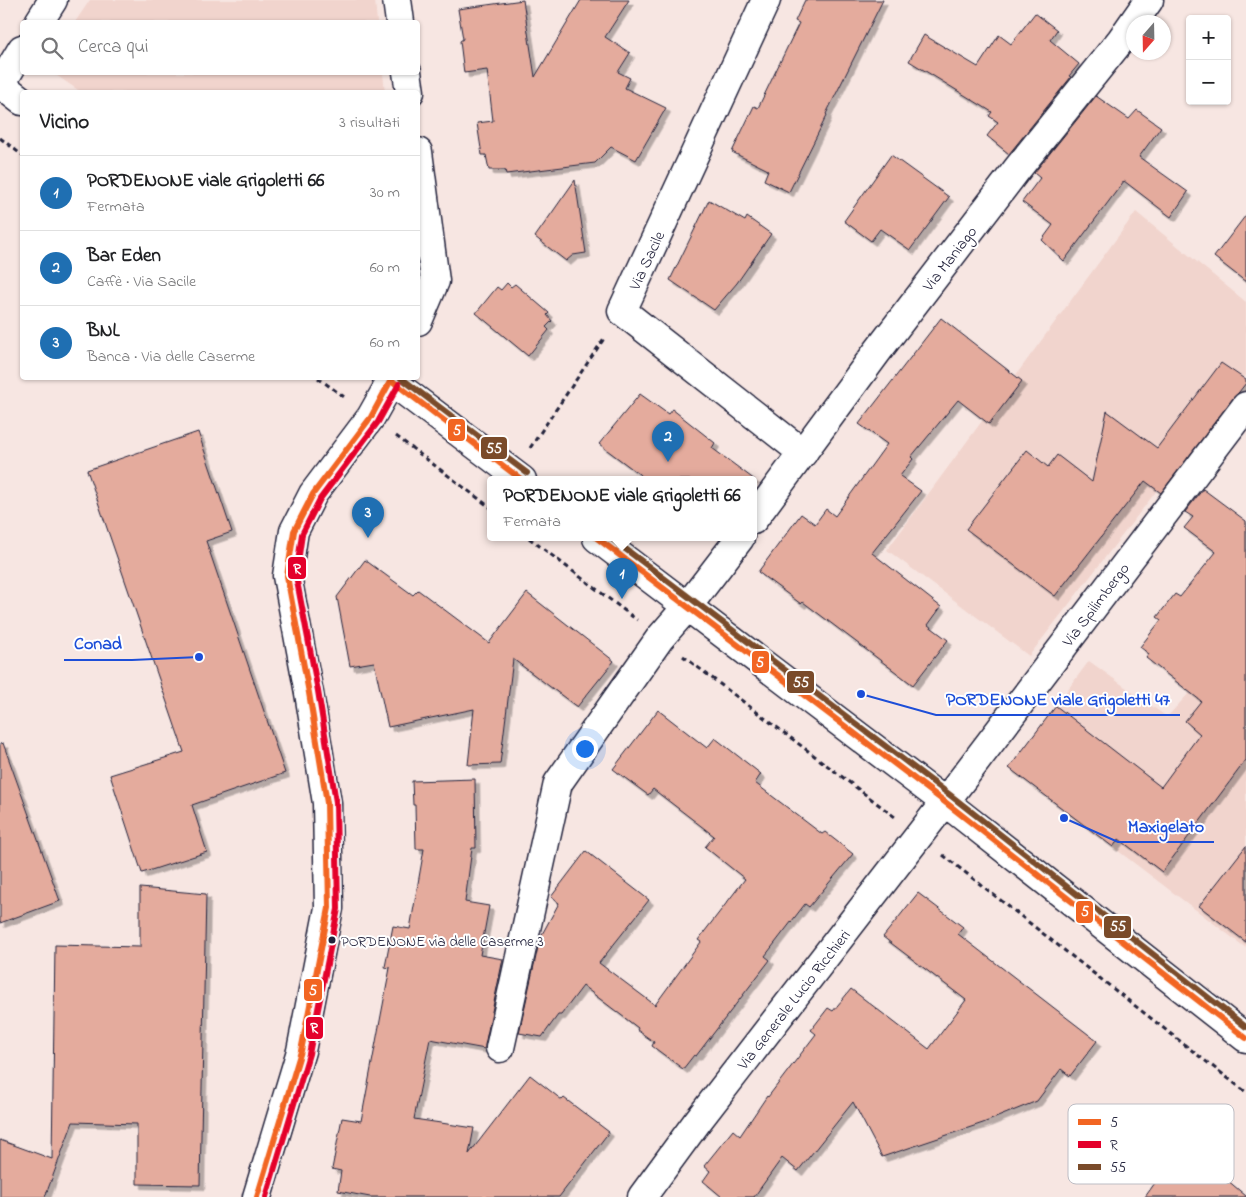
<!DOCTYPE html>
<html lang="it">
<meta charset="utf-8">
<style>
body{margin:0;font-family:"Indie Flower",sans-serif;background:#f6f6f6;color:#202124}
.controls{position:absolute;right:15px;top:15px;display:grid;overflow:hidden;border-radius:5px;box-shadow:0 1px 4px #0004}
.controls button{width:45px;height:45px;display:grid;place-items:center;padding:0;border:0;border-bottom:1px solid #e0e0e0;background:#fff;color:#202124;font:25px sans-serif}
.compass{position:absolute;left:1126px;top:15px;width:45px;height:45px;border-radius:50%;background:#fff;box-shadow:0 1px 4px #0004;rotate:200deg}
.you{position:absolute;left:584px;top:748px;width:18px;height:18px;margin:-12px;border:4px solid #fff;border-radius:50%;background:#1a73e8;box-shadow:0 0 0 8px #1a73e833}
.badge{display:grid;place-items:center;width:32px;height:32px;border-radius:50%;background:#1f6fb2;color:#fff;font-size:16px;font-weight:700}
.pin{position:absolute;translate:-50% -41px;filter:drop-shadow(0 1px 2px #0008)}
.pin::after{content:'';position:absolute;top:26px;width:18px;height:15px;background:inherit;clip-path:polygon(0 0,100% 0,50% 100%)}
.popup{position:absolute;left:487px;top:476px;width:270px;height:65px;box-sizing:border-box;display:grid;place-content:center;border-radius:5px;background:#fff;filter:drop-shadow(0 1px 4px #0005);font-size:16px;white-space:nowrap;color:#757577}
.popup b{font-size:19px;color:#202124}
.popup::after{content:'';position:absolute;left:50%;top:100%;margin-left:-10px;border:10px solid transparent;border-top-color:#fff}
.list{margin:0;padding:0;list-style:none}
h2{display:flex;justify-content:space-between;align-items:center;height:65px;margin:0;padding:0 20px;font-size:21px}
h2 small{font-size:16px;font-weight:400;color:#757577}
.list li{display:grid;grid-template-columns:32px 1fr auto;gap:15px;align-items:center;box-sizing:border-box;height:75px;padding:0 20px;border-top:1px solid #e0e0e0}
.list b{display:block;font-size:19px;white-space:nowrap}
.list p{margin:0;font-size:16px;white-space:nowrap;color:#757577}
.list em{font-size:16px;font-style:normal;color:#757577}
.icon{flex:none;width:28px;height:28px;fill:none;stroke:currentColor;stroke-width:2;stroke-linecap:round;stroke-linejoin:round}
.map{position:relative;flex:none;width:1246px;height:1197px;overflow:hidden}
.search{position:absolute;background:#fff;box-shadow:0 1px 4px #0004;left:20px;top:20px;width:400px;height:55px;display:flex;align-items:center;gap:12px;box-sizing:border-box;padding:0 18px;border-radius:5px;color:#757577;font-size:19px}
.panel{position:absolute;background:#fff;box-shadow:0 1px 4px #0004;left:20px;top:90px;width:400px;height:290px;border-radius:5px}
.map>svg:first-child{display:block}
.built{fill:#f1d4cd}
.building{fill:#e4ab9d;stroke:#22223b;filter:url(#shadow)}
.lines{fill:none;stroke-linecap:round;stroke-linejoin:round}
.street-casing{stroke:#22223b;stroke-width:31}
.secondary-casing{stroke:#22223b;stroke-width:31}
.path{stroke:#22223b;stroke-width:3;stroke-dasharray:5 4;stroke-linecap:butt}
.street{stroke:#fff;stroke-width:28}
.secondary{stroke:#fff;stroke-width:28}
.bus-1-casing{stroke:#fff;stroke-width:10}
.bus-2-casing{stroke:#fff;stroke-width:10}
.bus-3-casing{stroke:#fff;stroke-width:10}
.bus-1{stroke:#f26522;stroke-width:6}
.bus-2{stroke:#e4002b;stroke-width:6}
.bus-3{stroke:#7a4b2a;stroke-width:6}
.bus-dot{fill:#22223b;stroke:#fff;stroke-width:2}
.labels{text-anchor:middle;stroke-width:4;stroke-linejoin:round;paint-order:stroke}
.bus-label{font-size:15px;fill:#22223b;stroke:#fff;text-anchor:start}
.street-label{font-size:16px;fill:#22223b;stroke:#fff}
.key{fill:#fff;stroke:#bdbdc4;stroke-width:1}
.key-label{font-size:14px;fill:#22223b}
.leader{fill:none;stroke:#1d4ed8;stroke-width:2}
.callout-dot{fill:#1d4ed8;stroke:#fff;stroke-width:2}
.callout-label{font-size:18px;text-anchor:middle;font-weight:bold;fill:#1d4ed8;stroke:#fff;stroke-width:4;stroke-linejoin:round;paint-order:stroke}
.line-badge{stroke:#fff;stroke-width:2}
.badge-label{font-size:14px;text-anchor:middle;font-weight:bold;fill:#fff}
</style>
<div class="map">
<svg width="1246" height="1197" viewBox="0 0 1246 1197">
<defs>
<filter id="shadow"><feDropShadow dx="4.5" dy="4.5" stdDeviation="0" flood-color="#0004"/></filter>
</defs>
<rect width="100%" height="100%" fill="#f7e6e2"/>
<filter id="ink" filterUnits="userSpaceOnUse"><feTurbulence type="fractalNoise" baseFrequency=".02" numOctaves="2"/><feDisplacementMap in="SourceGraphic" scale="10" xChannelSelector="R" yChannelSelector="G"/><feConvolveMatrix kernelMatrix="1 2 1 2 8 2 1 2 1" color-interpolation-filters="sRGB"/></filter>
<g filter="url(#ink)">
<g class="built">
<path d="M90,0H375L377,22H75Z"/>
<path d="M53,73H383L385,92H81Z"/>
<path d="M1136,212L1246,302V375L1029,656L887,550Z"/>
<path d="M1246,631V948L1009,768L1089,661L1167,717Z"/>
</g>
<g class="building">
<path d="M523,0L535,77L581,0H629L605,37L630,53L618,72L630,78L625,88L666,108L636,160L611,147L595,163L506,174L505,170H489L486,155H482L477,123L493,121L487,70L464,73L460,41L463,39L458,9Z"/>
<path d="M805,0H883L826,114L827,115L789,192L764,180L768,170L732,152L754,106L758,108L799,23L795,21Z"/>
<path d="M1035,13L1057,30L1050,40L1079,64L1069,76L1071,77L1009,154L987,136L998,122L989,116L992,112L909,61L924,35L978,67L999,35L1011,44Z"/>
<path d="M1096,96L1129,119L1137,110L1161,127L1139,157L1188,192L1171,217L1124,181L1064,261L1042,240L1053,225L1022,202L1040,178L1034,173Z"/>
<path d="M891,155L949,197L910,250L880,229L871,241L844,221Z"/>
<path d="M575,180L586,253L573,255L566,261L535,237Z"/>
<path d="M709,200L745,221L747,217L771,234L737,283L714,310L670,280Z"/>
<path d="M1246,215V282L1214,257Z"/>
<path d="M507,283L511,287L515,284L549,313L547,315L552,321L546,327L549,330L528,356L476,313L497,287L501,290Z"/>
<path d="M941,318L1022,381L989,424L958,400L911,457L913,459L900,476L921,491L872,553L941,607L928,625L948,640L913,685L803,602L801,604L758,572L801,514L815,524L826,509L835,516L887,444L859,424Z"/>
<path d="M1221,363L1246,380V383L1239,392L1234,397L1161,493L1145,481L1055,596L966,529L1027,450L1048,467L1057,455L1092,482L1107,411L1157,448Z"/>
<path d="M640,394L668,414L672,409L715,443L712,448L755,480H647L599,444Z"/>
<path d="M198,432L232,532L206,541L285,773L192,805L207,852L142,873L110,775L184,752L87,470Z"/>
<path d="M1203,489L1246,521V760L1162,872L1119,839L1113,847L1009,768L1056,706L1161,787L1200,734L1185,721L1201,701L1146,658L1149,654L1140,647L1161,620L1157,617L1175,594L1180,597L1216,552L1184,528L1193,517L1185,512Z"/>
<path d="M365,560L413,595L418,590L489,643L527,593L614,661L577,707L513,659L500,764L468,765L474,709L388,727L374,662L350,666L337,597Z"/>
<path d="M658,710L707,748L715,738L761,774L755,783L822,834L825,832L853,854L809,907L805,904L765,956L770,960L696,1056L694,1055L683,1069L652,1046L654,1042L637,1030L638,1028L583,986L561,1015H558L542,1037L519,1033L540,938L559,903L551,897L586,851L649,900L599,963L655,1005L701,942L698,940L745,879L705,847L714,836L653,789L648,795L613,769Z"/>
<path d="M3,743L60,901L0,923V744Z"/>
<path d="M475,779L476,848H472L465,902L489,906L480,955L503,959L485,1045V1049L430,1039L414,1119L474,1128L469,1154L530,1075L562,1100L564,1098L609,1132L559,1197H370L338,1191L341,1171L332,1169L342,1118L361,1121L390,968L385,967L393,926L410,929L424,849H416L415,805H413L412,781Z"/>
<path d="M1246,846V942L1199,906Z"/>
<path d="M140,888L206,894L200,1185L137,1184V1124L73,1122L45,1197H0V1140L52,1159L55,945L140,947Z"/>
<path d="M918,893L963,927L958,934L1097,1041L1070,1076L1061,1069L1037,1101L983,1123L882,1157L853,1102L798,1171L782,1158L754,1197H722L703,1181L710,1171L704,1166L733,1130L740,1136L767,1096L768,1097L816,1034L811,1030L828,1008L833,1011L851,989L929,1049L966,1000L883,937Z"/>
<path d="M1187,1146L1246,1196V1197H1145L1169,1163Z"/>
</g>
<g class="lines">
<defs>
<g id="street">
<path d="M397,0L400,22"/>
<path d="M766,0L622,311L803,453"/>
<path d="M39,22L53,0"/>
<path d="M407,72L410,92"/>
<path d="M1,84L22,49"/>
<path d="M418,152L435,281L418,321"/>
<path d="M753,520L877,352L1018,168L1121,40L1149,0"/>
<path d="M500,1048L558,783L660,638L687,607L740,538"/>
<path d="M257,1197L301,1051L329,908L327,803L309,693L287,576L294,531L313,494L371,417L393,378"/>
<path d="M642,1197L697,1122L945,802L1246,406"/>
</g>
<g id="secondary">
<path d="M0,84L22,101"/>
<path d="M387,378L522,480"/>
<path d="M597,538L945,802L1246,1038"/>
</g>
</defs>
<use href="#street" class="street-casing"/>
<use href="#secondary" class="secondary-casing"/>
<g class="path">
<path d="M0,138L22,155"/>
<path d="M318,378L347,399"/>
<path d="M396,436L491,508"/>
<path d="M530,448L605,337"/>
<path d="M529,538L637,620"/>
<path d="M683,656L895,817"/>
<path d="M943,855L1199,1056L1246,1092"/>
</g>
<use href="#street" class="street"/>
<use href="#secondary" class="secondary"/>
<defs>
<g id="bus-1">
<path d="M391,380L522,480"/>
<path d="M597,538L945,802L1246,1038"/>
<path d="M257,1197L301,1051L329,908L327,803L309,693L287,576L294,531L313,494L371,417L391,380"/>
</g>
<path id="bus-2" d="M266,1197L309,1054L338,909L336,802L318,691L296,576L302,534L320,499L378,422L399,384"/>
<g id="bus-3">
<path d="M401,378L527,473"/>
<path d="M611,538L950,795L1246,1027"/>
</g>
</defs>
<use href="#bus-1" class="bus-1-casing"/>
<use href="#bus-2" class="bus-2-casing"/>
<use href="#bus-3" class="bus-3-casing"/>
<use href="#bus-1" class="bus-1"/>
<use href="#bus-2" class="bus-2"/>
<use href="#bus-3" class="bus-3"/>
</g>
</g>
<circle class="bus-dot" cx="332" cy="940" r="4.5"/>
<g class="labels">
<g class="bus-label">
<text x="341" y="946">PORDENONE via delle Caserme 3</text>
</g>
<g class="street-label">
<text transform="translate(949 258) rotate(-52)" y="6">Via Maniago</text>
<text transform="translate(646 260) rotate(-65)" y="6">Via Sacile</text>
<text transform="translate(1095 604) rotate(-53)" y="6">Via Spilimbergo</text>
<text transform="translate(793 999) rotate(-52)" y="6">Via Generale Lucio Ricchieri</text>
</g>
</g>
<rect x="1068" y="1104" width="166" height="80" rx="8" class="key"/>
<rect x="1078" y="1119" width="23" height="6" fill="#f26522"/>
<rect x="1078" y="1141" width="23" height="7" fill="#e4002b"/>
<rect x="1078" y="1164" width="23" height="6" fill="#7a4b2a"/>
<g class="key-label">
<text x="1110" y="1127">5</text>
<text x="1110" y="1149">R</text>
<text x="1110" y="1172">55</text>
</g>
<path class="leader" d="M199 657L132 660H64M861 694L936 715H1180M1064 818L1118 842H1214"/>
<g class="callout-dot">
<circle cx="199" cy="657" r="5"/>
<circle cx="861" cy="694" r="5"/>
<circle cx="1064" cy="818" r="5"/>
</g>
<g class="callout-label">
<text x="98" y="649">Conad</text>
<text x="1058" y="705">PORDENONE viale Grigoletti 47</text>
<text x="1166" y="832">Maxigelato</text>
</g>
<g class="line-badge">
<rect x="447" y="418" width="19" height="24" rx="5" fill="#f26522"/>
<rect x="480" y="436" width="28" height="24" rx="5" fill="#7a4b2a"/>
<rect x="287" y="556" width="20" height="24" rx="5" fill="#e4002b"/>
<rect x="751" y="650" width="19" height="24" rx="5" fill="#f26522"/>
<rect x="786" y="670" width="29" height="24" rx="5" fill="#7a4b2a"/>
<rect x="1075" y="900" width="19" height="24" rx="5" fill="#f26522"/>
<rect x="1103" y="915" width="29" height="24" rx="5" fill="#7a4b2a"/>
<rect x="303" y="978" width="20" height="24" rx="5" fill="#f26522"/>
<rect x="305" y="1016" width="19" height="24" rx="5" fill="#e4002b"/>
</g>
<g class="badge-label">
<text x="457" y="435">5</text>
<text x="494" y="453">55</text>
<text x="297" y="573">R</text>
<text x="760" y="667">5</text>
<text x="801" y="687">55</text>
<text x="1085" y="916">5</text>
<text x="1118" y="931">55</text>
<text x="313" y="995">5</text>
<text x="314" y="1032">R</text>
</g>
</svg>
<div class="controls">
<button>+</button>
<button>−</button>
</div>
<svg class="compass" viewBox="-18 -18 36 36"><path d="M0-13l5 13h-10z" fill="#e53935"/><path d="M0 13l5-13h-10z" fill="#757577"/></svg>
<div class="you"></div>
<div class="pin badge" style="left:622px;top:599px">1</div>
<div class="popup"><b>PORDENONE viale Grigoletti 66</b>Fermata</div>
<div class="pin badge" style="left:668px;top:462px">2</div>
<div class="pin badge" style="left:368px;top:538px">3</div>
<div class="search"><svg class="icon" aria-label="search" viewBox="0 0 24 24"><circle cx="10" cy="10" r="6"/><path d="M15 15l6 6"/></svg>Cerca qui</div>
<section class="panel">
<h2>Vicino<small>3 risultati</small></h2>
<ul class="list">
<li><span class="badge">1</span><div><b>PORDENONE viale Grigoletti 66</b><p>Fermata</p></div><em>30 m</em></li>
<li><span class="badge">2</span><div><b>Bar Eden</b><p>Caffè · Via Sacile</p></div><em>60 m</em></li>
<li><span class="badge">3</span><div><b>BNL</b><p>Banca · Via delle Caserme</p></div><em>60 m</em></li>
</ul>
</section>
</div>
